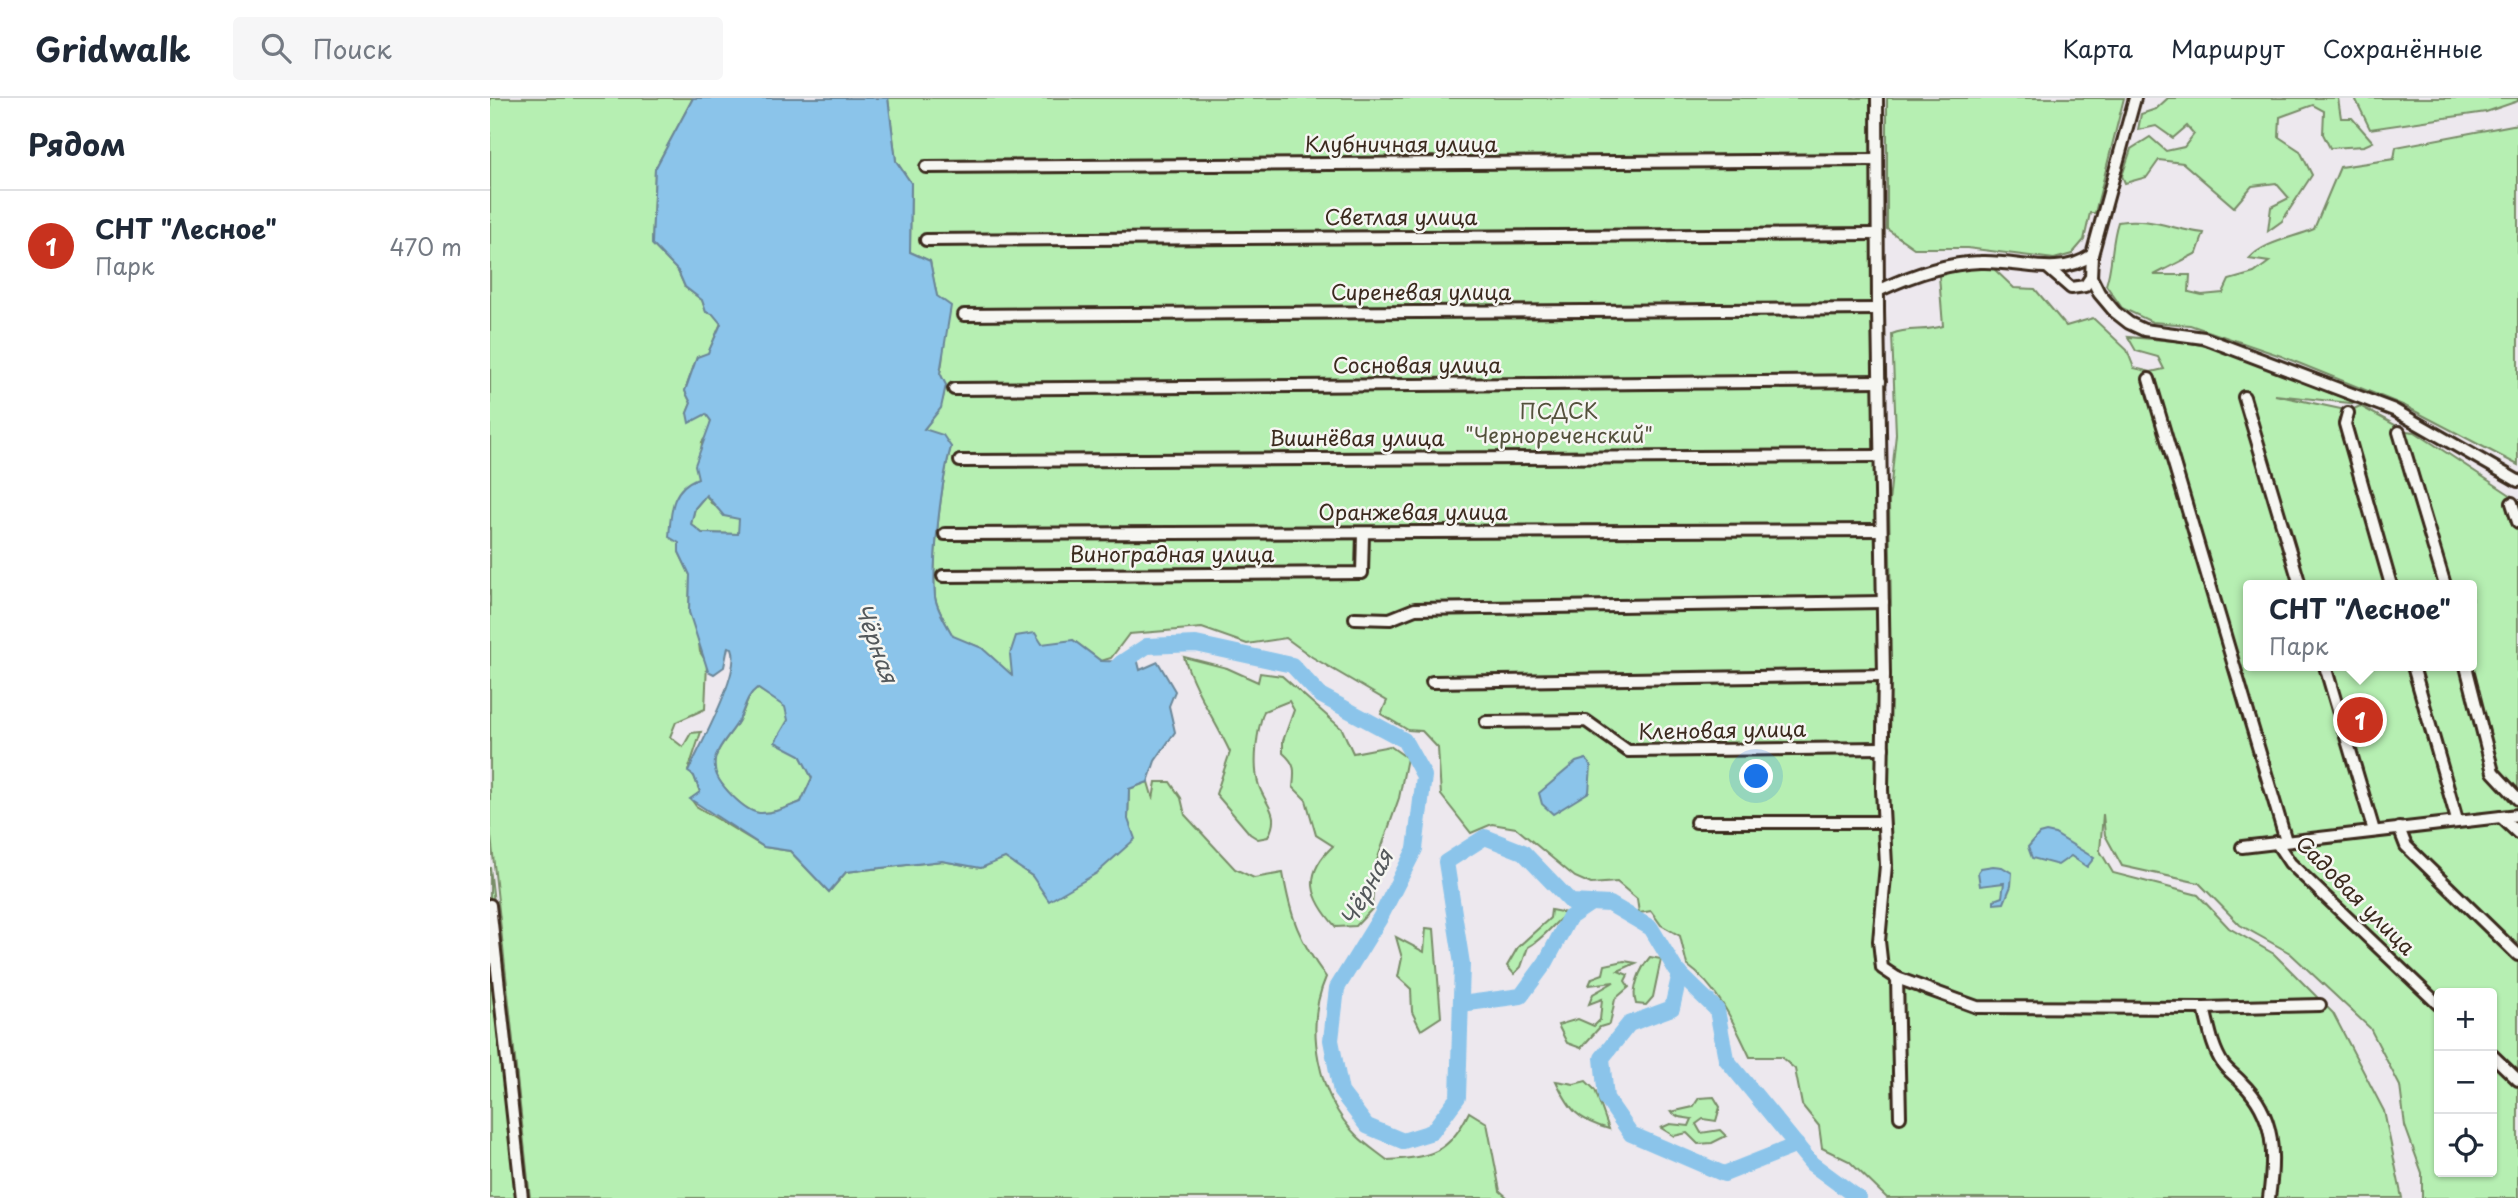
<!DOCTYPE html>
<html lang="ru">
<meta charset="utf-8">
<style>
body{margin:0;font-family:"Playpen Sans",sans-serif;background:#f6f6f7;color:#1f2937}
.controls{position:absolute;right:21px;bottom:21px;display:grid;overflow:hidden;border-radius:7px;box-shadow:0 2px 5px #0004}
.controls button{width:63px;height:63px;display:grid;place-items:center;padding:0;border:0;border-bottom:2px solid #e0e1e3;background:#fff;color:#1f2937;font:35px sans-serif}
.you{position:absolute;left:1267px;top:679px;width:24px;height:24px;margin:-18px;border:5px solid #fff;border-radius:50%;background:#1a73e8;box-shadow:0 0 0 10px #1a73e833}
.badge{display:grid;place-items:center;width:46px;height:46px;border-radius:50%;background:#c8321e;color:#fff;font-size:23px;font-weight:700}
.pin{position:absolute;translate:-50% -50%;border:4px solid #fff;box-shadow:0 2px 7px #0006}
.popup{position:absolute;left:1753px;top:482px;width:234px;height:91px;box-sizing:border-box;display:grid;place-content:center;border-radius:7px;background:#fff;filter:drop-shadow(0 2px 5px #0005);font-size:23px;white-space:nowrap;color:#747a83}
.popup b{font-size:26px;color:#1f2937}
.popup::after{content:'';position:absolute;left:50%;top:100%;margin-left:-14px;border:14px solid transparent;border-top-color:#fff}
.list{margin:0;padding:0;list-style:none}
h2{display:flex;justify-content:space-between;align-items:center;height:91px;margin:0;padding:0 28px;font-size:30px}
h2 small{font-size:23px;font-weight:400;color:#747a83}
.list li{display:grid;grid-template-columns:46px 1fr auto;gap:21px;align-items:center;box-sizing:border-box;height:112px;padding:0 28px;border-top:2px solid #e0e1e3}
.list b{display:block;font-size:26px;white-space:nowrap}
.list p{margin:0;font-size:23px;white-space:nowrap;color:#747a83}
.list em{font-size:23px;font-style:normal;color:#747a83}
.icon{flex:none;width:38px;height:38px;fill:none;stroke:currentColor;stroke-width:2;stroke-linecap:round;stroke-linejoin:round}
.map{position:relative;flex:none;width:2028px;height:1100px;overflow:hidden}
header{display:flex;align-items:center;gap:42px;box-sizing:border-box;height:98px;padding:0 35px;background:#fff;border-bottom:2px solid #e0e1e3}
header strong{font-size:33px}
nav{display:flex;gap:38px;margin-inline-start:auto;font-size:24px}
.search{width:490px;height:63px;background:#f6f6f7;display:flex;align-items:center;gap:18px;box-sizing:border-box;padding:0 24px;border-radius:7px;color:#747a83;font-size:26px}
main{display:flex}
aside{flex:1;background:#fff}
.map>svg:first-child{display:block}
.green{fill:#b6efb2;stroke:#788c68;stroke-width:2;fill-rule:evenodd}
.water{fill:#8bc4ea;stroke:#6b8698;stroke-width:2;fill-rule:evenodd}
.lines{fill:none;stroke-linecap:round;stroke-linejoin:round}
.river{stroke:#8bc4ea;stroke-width:16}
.minor-casing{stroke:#3b2a1e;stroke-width:16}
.minor{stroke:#f6f6f2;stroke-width:10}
.labels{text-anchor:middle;stroke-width:5;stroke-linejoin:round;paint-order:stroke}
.street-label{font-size:21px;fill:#3b2a1e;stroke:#f6f6f2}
.park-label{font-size:21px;fill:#54513c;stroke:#f6f6f2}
.water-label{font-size:23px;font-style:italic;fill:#53585b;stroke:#f6f6f2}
</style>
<header>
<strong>Gridwalk</strong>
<div class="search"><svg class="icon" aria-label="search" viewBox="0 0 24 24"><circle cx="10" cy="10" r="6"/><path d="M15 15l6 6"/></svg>Поиск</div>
<nav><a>Карта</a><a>Маршрут</a><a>Сохранённые</a></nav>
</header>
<main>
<aside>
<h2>Рядом<small></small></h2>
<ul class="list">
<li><span class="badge">1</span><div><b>СНТ &quot;Лесное&quot;</b><p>Парк</p></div><em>470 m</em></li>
</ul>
</aside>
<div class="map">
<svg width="2028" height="1100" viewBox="0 0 2028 1100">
<rect width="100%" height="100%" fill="#ede8ee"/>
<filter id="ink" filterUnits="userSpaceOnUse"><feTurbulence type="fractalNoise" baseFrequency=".0143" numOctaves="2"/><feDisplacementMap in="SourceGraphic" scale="14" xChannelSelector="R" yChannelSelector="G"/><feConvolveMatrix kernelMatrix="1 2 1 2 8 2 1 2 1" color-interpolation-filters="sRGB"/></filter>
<g filter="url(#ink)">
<g class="green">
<path d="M0,0H203L165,71L162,146L188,173L195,189L212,202L216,214L223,216L231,225L218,256L207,259L195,293L201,305L197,315L217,316L221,323L219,335L212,344L208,380L189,454L200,477L199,514L208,536L210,554L217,565L215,611L186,624L180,639L193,649L201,635L211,634L198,673L204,678L210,694L201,701L206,708L274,749L300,753L339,794L356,774L452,763L491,770L515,759L542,778L638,721L639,691L658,684L663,701L666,684H680L691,700L695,717L745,771L764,780L793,775C801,821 809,842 836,879C814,929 828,999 867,1038C876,1047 887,1054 897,1062C941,1059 959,1056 979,1014L997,1025L1010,1093L1018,1100H40L0,729Z"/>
<path d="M398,0H1391L1394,502L1401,507L1399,405L1406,336L1402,236C1418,229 1435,234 1453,228L1449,178L1456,172L1501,168L1524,190L1545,191L1576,228L1603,220L1637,252L1644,270L1661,274L1674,271L1668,259L1646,253L1638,239L1696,244L1725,250L1869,306L1785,297L1860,313L1870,308L1916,333L1925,334L2028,402V1100H1932V1075L1915,1028L1910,988L1880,930L1800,855L1750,827L1709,785L1632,768L1615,737L1613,716L1610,753L1623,775L1708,797L1739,830L1784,856L1843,915L1894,1013L1912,1100H1397L1359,1063L1332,1050L1329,1028L1312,1007L1305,971L1291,959H1260C1244,925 1228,889 1197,867L1190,838L1171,827L1161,813L1149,815L1147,801L1127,784L1101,786L1085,779L1026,730L1002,726L981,735L951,697L948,650L932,633L918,632L891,616L897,603L822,559L796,540L757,546L712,530L639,536L621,560L611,563L583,542L522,578L492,550L463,539C457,527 447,512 445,499C442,463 451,384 461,349L434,331C448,314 461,298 450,275C459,241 446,198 440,163L420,154L421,85L406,63ZM1758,487H1982V568H1758ZM1949,895H2002V1074H1949Z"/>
<path d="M1397,0H1634L1605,115H1600L1594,142L1582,156L1564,161L1477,150H1424L1397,131Z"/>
<path d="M1678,0H1848L1851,20H1862L1883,44L1874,48L1840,50L1833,36L1834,13L1823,7L1790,19L1789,39L1810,53L1822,77L1792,123L1778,133L1781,109L1799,100L1786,85L1762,88L1744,109L1693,65L1669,62L1657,79L1635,85L1632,78L1641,51L1660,39L1676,53L1694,49L1704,36L1697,28L1683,40L1666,28L1648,32L1651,16L1666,11Z"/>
<path d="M1865,0H2028V3L1996,14L1880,31Z"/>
<path d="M2028,26V367L1915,308L1791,258L1700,227L1662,224L1632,210L1616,187C1623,166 1621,145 1628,124C1662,119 1680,131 1714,135L1707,155L1664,177H1700L1699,194L1712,197L1733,195L1739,182L1764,175L1779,164L1759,161C1773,144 1803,140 1824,131L1850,69L1904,61L1906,49Z"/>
<path d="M216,397L221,405L249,421L251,428L248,436L212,435L201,426L205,410Z"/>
<path d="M694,559L737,570L768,584L770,575L792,578L852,631L863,655L900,648L917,660L909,700L884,771L882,811L866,828L846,829C820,800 812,777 843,748L826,737L816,702L803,689C805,673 806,666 793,655V643L804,612L799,603L774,613C767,631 762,668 769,688C776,708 791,715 778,739L768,741L760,736L726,696L740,654C725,622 705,594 694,559Z"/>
<path d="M267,590L296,609L310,657L322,680L311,704C297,709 284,716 269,715C254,713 226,685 224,670C223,652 241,637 249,622C256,610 256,598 267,590Z"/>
<path d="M0,769L37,1100H0Z"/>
<path d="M1061,812L1077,815C1063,826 1053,841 1038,849L1031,869L1024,876L1017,868L1028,849L1060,820Z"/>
<path d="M936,830L944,831L951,919L931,932L922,914L921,891L908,879L912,860L906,839L934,854Z"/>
<path d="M1160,859L1171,861L1163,899L1156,907L1146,906C1141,891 1150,871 1160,859Z"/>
<path d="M1134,863L1146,865L1128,873L1138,877L1135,883L1139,889L1125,901L1120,926L1110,929L1091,950L1077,945L1068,927L1088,921L1104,928L1110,922L1112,901L1099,906L1103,896L1124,884L1099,887L1102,880L1113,876L1115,867Z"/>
<path d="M1066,983L1084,986L1096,983L1105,992L1119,1031C1087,1022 1080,1012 1066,983Z"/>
<path d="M1224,999L1230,1009L1226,1023L1213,1021L1206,1026L1211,1035L1230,1032L1236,1038L1222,1045L1208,1046L1197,1035L1184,1038L1171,1030L1180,1026L1199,1028L1202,1021L1189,1019L1181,1014L1203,1009L1209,1000Z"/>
</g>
<g class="water">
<path d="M203,0H398L406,63L421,85L420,154L440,163L447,198L461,208L450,275L456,287L451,310L434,331L453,337L461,349C451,384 442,463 445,499C447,512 457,527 463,538L492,550L522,577L520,556L526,538L545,535L552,546L583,542L611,563L648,564L650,572L668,564L685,593L679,608L685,634L665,663L658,684L639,691L638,721L645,741L607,775L559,803L542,778L515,760L491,770L452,763L356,774L339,794L300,753L274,749L200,701L210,694L204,678L198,674C209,649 252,574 242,550L238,549L234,569L224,576L218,573L199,514L200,477L189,454V445L179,439C181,413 181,390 208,380L205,367L221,323L216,316L199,325L197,315L201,305L195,293L207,259L218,255L231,226L223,216L216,214L212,202L195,189L188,173L162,146L165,71ZM216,397L234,418L249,421L248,436L212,435L201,426L205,410ZM267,590L295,609L298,622L285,644L310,657L322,680L311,704C297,709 284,716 269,715C254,713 226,685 225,670C222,652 241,637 249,622C255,610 256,598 267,590Z"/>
<path d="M1096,661L1101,668L1099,694L1063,716L1052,706L1049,695L1086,664Z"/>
<path d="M1556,734L1565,736L1604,760L1597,769L1581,758L1568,767L1542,760L1538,749L1549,736Z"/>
<path d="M1503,768L1512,769L1522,775L1521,788L1514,805L1504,806V802L1512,799L1514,785L1490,788L1488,774L1491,770Z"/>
</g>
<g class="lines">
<g class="river">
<path d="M616,579L631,565L657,548L706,546L802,567L830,597L914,642L934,678L925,751L890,820L847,890L841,942L851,994L877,1028L913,1043L942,1034L968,999L972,866L956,764L995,739L1033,754L1081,804L1120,806L1161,830L1186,872L1227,912L1236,961L1322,1066L1368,1100"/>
<path d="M1190,875L1182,910L1139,926L1112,960L1116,1000L1141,1036L1234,1076L1307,1047"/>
<path d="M971,906L1031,898L1056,864L1079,820L1101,805"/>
</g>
<defs>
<g id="minor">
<path d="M1387,0L1388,211L1394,577L1392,692L1396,767L1389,843L1392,870L1407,880L1410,1019"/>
<path d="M436,69L1386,62"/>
<path d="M436,142L1386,136"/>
<path d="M1602,157L1601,179L1609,195L1625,214L1639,225L1654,232L1714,240L1904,312L2028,383"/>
<path d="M1558,170L1581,190L1595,188L1601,179"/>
<path d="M1390,192C1422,177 1455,165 1490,164C1529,162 1567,181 1602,157L1645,0"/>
<path d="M474,217L1388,211"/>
<path d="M1659,281L1796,743"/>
<path d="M464,291L1390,283"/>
<path d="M1754,299L1810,487"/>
<path d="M1858,315L1855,326L1901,487"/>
<path d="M1909,334L1955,487"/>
<path d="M470,363L1390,358"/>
<path d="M2022,405L2028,424"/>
<path d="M455,436L1391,432"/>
<path d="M453,478L872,475L873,435"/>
<path d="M865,520L900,521L925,511L1393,504"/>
<path d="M1835,568L1884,733"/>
<path d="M1923,568L1967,722"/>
<path d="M1976,568L2003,674L2028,701"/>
<path d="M942,584L1394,577"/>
<path d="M996,624L1096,623L1138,653L1393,650"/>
<path d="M2011,719L2028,735"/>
<path d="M1206,724H1392"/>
<path d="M1909,730L1916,748L2028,857"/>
<path d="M1786,744L1800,765L1949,907"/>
<path d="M1752,749L2028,717"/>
<path d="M0,807L32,1100"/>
<path d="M1407,880L1487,909L1714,910L1830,907"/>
<path d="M1714,910C1719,929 1722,950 1733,966C1738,973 1746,978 1752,985C1786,1018 1785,1057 1779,1100"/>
<path d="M2002,957L2028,982"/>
</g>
</defs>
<use href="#minor" class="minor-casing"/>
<use href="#minor" class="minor"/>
</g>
</g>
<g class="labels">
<g class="street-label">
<text x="911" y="54">Клубничная улица</text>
<text x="911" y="127">Светлая улица</text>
<text x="931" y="202">Сиреневая улица</text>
<text x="927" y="275">Сосновая улица</text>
<text x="867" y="348">Вишнёвая улица</text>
<text x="923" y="422">Оранжевая улица</text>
<text x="682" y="464">Виноградная улица</text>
<text transform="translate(1232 633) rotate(-1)" y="7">Кленовая улица</text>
<text transform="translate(1865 798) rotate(45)" y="7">Садовая улица</text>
</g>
<g class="park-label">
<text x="1069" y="321">ПСДСК<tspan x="1069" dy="24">"Чернореченский"</tspan></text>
</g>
<g class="water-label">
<text transform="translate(386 545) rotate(70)" y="8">Чёрная</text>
<text transform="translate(877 790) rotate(-61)" y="8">Чёрная</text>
</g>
</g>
</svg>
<div class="controls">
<button>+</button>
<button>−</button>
<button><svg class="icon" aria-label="locate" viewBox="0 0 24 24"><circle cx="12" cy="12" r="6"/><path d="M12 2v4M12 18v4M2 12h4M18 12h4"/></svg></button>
</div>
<div class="you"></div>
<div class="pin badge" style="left:1870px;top:622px">1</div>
<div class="popup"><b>СНТ &quot;Лесное&quot;</b>Парк</div>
</div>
</main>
